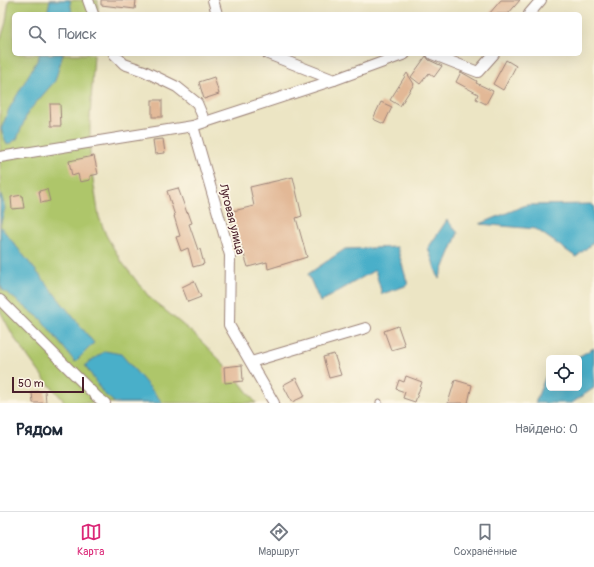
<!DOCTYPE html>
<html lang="ru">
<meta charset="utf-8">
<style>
body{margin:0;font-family:Pangolin,sans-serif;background:#f2f2f3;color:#1f2937}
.controls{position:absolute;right:12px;bottom:12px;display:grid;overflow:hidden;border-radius:6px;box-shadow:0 4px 16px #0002}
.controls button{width:36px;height:36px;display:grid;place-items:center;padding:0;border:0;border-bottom:1px solid #e0e1e3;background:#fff;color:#1f2937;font:20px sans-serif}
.scale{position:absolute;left:12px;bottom:10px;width:72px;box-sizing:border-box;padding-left:4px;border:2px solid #4a1f2b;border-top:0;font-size:11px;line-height:14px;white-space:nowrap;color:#4a1f2b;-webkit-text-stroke:3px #fcf5e5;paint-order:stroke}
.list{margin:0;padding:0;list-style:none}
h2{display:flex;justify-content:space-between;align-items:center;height:52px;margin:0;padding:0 16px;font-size:17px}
h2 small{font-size:13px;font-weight:400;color:#747a83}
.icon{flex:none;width:22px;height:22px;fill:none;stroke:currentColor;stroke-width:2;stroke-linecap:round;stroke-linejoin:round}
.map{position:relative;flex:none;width:594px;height:403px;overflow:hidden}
.search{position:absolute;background:#fff;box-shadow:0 4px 16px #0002;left:12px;right:12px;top:12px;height:44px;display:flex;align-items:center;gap:10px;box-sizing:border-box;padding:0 14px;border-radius:6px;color:#747a83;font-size:15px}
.sheet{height:108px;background:#fff}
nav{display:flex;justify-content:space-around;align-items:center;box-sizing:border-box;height:56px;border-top:1px solid #e0e1e3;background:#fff;font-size:11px;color:#747a83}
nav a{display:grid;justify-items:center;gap:2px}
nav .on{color:#db2777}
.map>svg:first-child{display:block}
.green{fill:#aec66b;stroke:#7c724b}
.water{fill:#4aafc9;stroke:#4a677a}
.building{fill:#e2b896}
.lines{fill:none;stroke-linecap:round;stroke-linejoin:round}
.service-casing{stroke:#9b8278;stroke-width:7}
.minor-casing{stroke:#9b8278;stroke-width:12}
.service{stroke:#fff;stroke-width:5}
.minor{stroke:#fff;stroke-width:10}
.labels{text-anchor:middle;stroke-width:3.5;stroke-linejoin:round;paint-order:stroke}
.street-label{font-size:12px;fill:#4a1f2b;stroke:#fcf5e5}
</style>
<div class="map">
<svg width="594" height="403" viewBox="0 0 594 403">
<rect width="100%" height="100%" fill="#fcf5e5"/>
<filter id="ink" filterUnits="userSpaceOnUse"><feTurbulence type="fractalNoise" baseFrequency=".025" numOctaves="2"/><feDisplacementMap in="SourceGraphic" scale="8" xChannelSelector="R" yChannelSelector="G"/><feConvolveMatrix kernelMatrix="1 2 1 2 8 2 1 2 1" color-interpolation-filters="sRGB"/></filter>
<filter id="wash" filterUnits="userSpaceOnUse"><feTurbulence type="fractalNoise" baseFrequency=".012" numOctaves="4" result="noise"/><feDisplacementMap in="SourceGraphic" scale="16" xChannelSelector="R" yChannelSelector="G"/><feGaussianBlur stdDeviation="0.9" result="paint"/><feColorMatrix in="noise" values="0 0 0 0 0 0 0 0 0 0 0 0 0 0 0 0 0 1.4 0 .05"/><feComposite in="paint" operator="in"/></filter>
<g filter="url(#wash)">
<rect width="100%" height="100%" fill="#ece5c4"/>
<path class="green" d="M9,0H98V14H14V54H94L90,118V161L99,217L106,235L121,261L150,298L194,334L230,370L256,403H66L45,380L15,339L0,311V42L6,22Z"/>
<g class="water">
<path d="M50,0H70L72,14H47Z"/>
<path d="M39,54H63L55,81L28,112L17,139L7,145L1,129L9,109L39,57Z"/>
<path d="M0,191L5,208L0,226L94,343L75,362L41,319L3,290L0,285Z"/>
<path d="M591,204L594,206V242L576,257L536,229L480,224L526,205Z"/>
<path d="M447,220L458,233L439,279L428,248Z"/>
<path d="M397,247L408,285L382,294L375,270L320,302L308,274L345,249Z"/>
<path d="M594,348V388L572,403H535L546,375L549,374V388H579V358H576Z"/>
<path d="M105,351L121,354L163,403H115L103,393L85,365Z"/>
</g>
<g id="blocks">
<g class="building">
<path d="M101,0H136L135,9L101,5Z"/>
<path d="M501,0H520L508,14H489Z"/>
<path d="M426,56L429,60L442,66L434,77L429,73L420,84L411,77Z"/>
<path d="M506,60L516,66L503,90L493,84Z"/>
<path d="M461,72L477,81L476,83L493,91L486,104L476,99L478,94L456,82Z"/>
<path d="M407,73L414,84L400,106L390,100Z"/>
<path d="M214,77L219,94L204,99L199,82Z"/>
<rect x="152" y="100" width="10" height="17"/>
<path d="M381,102L392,107L384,124L373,119Z"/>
<path d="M50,104H60L61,126H51Z"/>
<path d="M163,139L165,153L155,154L153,140Z"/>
<path d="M94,156L98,174L90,176V180L80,182L78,174L72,176L69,161Z"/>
<path d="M293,177L302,216L296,218L307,257L268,269L267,262L248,267L241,245L237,246L229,212L254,206L250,187Z"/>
<path d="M178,188L187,213L188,212L192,223L189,224L198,250L200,249L204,264L193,267L188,248L181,251L176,237L180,236L174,216H175L167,191Z"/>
<path d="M47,189L50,201L41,203L39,191Z"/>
<path d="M22,195L24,208L12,209L11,197Z"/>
<path d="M194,281L201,297L188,302L182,287Z"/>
<path d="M398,326L405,346L391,350L384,331Z"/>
<path d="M334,354L341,375L329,378L323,357Z"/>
<path d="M242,365L243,381L225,383L224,367Z"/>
<path d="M406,376L422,382L415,402L403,398L405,392L396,389L399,380L404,382Z"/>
<path d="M296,378L305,396L292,402L283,385Z"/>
<path d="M455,380L472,385L468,403H448Z"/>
<path d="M45,391L46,403H33L32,392Z"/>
</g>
</g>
</g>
<g filter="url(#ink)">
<use href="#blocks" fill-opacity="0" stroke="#9b8278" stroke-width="1"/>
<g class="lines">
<defs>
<path id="service" d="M379,403V402"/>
<g id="minor">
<path d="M88,0L93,14"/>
<path d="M213,0L217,14"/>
<path d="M529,14L541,0"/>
<path d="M114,54L124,64L144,71L177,87L197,103L205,122"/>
<path d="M268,54L334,80"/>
<path d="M432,54L478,72L494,54"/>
<path d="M193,126L230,255L229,325L274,403"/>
<path d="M0,157L193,126L334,80L405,54"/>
<path d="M0,300L97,397L105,403"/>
<path d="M251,362L366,328"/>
</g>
</defs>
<use href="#service" class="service-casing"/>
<use href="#minor" class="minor-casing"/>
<use href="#service" class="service"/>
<use href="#minor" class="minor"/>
</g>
</g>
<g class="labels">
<g class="street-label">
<text transform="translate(232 219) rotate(76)" y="4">Луговая улица</text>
</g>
</g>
</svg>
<div class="controls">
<button><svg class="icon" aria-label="locate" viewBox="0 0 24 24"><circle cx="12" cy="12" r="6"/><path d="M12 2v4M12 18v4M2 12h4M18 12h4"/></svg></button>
</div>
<div class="scale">50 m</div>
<div class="search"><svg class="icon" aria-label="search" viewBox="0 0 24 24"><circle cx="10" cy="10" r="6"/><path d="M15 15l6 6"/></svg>Поиск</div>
</div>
<section class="sheet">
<h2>Рядом<small>Найдено: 0</small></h2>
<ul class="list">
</ul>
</section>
<nav>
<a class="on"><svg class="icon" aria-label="map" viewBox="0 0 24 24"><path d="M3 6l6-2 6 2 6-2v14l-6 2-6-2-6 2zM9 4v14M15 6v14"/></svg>Карта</a>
<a><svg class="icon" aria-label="directions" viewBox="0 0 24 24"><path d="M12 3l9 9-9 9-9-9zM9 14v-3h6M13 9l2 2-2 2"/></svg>Маршрут</a>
<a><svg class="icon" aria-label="saved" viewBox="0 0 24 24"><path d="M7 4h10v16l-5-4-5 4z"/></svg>Сохранённые</a>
</nav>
